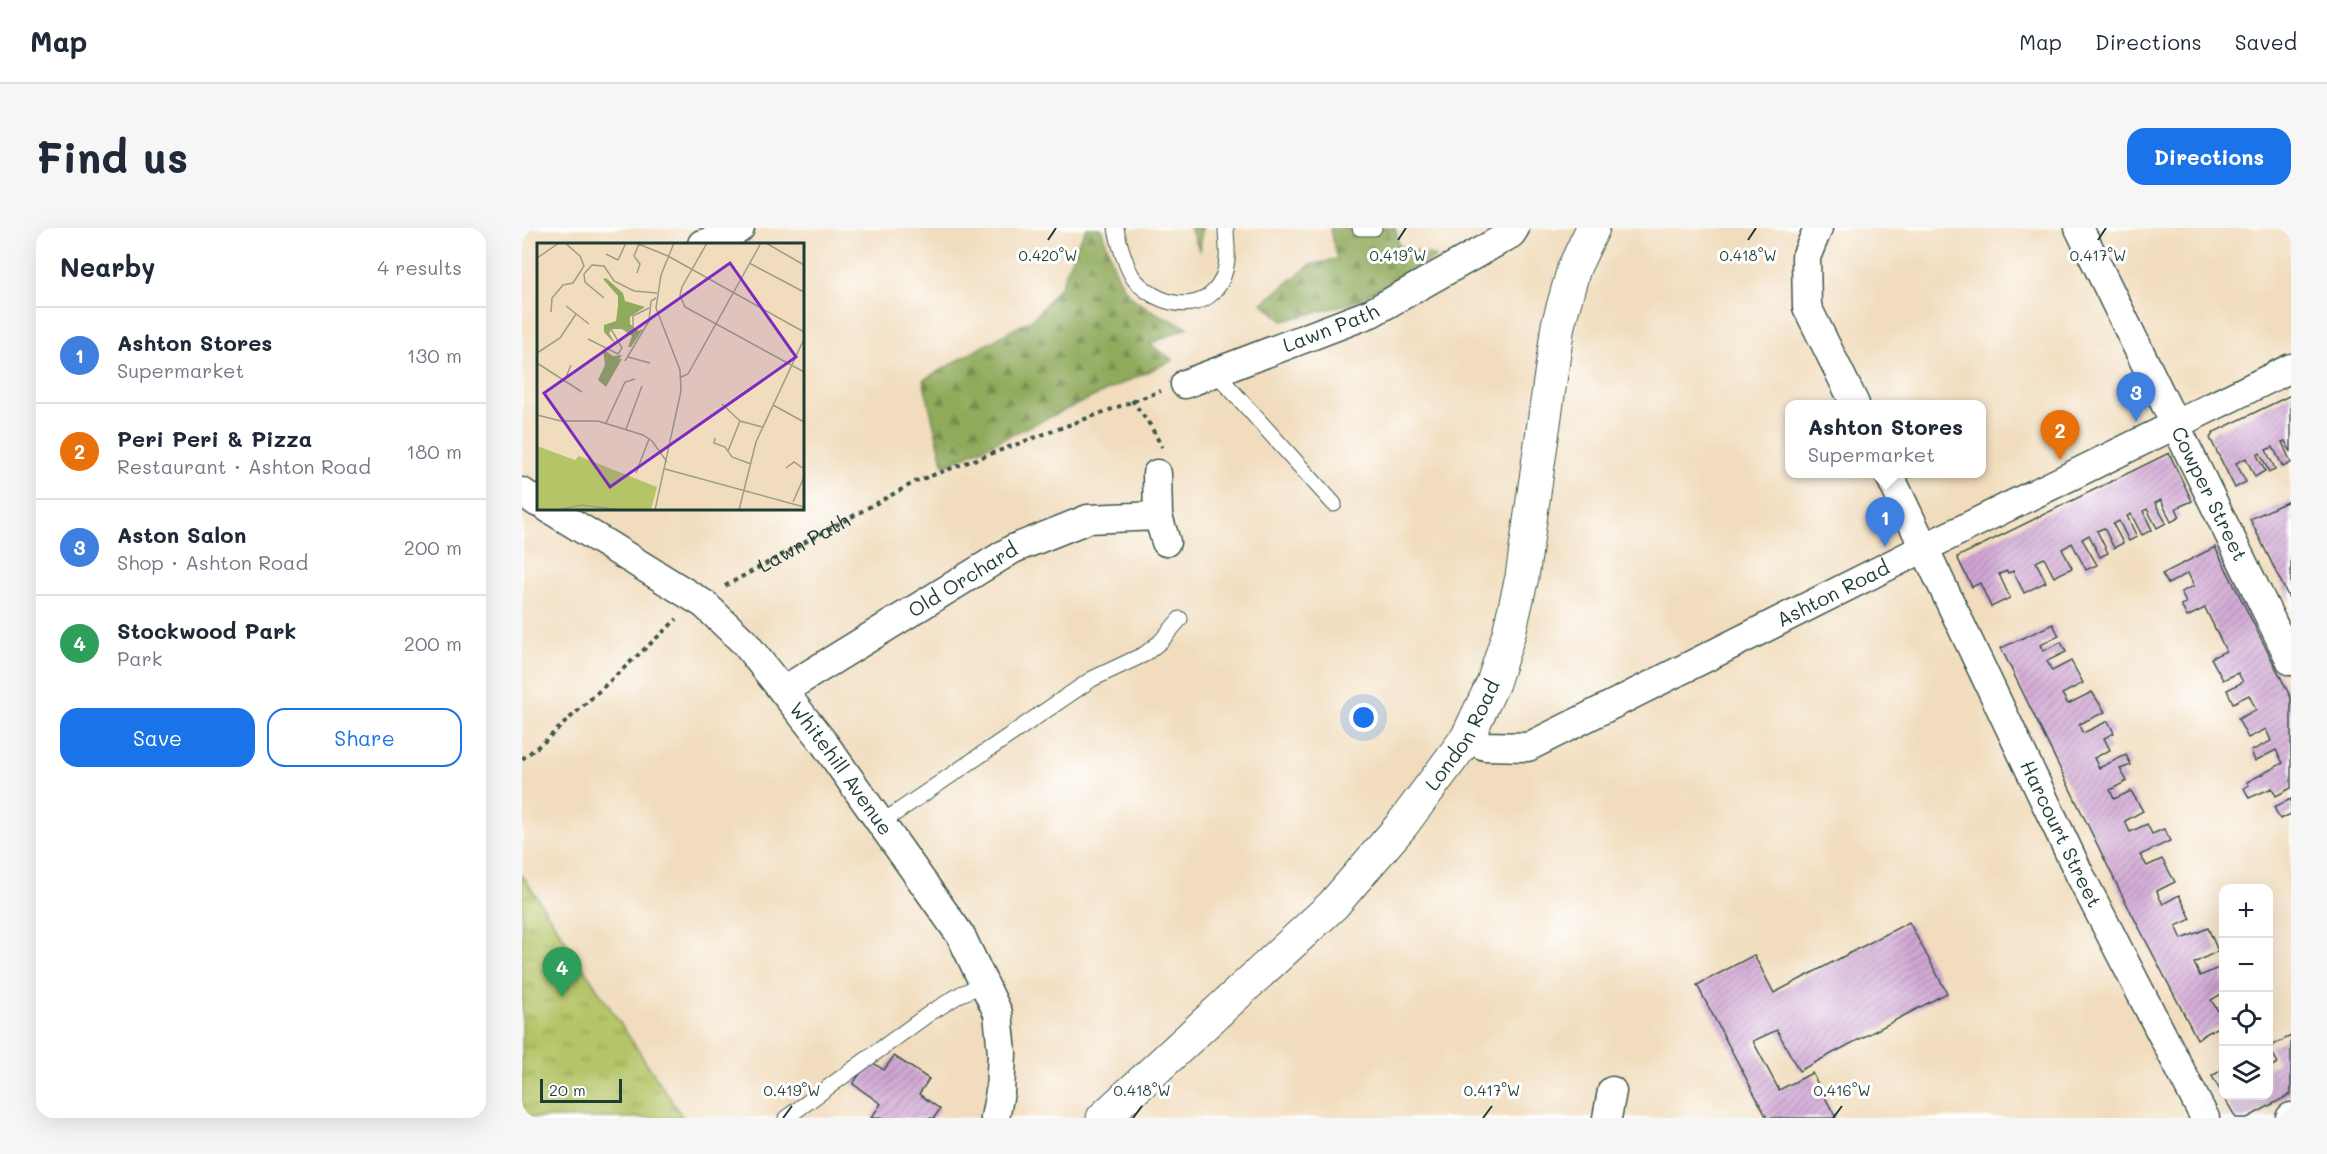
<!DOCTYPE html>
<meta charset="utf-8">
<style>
body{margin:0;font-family:Mali,sans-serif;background:#f6f6f7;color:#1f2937}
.controls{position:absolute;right:18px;bottom:18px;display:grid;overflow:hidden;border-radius:12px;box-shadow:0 6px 24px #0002}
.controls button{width:54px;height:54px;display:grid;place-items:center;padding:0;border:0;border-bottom:2px solid #e0e1e3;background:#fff;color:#1f2937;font:30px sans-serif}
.scale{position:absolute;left:18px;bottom:15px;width:82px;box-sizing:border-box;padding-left:6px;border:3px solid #1f3d34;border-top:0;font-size:16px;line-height:21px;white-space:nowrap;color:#1f3d34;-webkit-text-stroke:4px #fff;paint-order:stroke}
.you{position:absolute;left:842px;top:490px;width:21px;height:21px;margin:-15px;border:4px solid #fff;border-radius:50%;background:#1a73e8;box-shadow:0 0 0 9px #1a73e833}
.badge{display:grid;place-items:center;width:39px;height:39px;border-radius:50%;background:#1a73e8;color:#fff;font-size:20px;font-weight:700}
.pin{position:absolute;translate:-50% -50px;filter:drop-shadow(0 2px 3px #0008)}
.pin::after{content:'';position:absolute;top:32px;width:21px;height:18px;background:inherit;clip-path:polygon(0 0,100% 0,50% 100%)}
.popup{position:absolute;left:1263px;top:172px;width:201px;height:78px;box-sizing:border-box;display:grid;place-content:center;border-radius:12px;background:#fff;filter:drop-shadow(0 2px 4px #0005);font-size:20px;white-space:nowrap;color:#747a83}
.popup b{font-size:22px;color:#1f2937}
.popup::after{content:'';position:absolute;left:50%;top:100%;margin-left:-12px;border:12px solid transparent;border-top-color:#fff}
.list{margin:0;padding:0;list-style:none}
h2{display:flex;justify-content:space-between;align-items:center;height:78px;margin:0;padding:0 24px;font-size:26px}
h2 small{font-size:20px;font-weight:400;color:#747a83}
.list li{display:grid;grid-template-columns:39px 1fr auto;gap:18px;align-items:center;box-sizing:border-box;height:96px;padding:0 24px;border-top:2px solid #e0e1e3}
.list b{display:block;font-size:22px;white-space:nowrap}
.list p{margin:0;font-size:20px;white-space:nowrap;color:#747a83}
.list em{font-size:20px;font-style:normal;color:#747a83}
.actions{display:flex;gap:12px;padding:18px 24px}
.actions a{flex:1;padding:14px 0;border:2px solid #1a73e8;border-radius:18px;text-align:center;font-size:21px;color:#1a73e8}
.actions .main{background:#1a73e8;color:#fff}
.icon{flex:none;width:33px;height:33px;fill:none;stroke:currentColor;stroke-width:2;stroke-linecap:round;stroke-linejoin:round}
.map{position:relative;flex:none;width:1769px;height:890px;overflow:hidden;border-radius:18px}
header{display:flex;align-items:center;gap:36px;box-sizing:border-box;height:84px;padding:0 30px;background:#fff;border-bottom:2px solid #e0e1e3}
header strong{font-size:28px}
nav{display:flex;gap:33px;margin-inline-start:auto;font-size:21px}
.intro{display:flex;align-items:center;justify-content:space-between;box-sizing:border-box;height:144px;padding:0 36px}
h1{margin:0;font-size:42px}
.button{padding:15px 27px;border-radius:18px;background:#1a73e8;color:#fff;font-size:21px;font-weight:700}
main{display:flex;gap:36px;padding:0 36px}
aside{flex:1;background:#fff;border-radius:18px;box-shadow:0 6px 24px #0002}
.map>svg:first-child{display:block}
.forest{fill:url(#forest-firs);stroke:#587448;stroke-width:1.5}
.park{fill:url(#park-tufts);stroke:#6a804e;stroke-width:1.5}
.building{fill:url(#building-hatch)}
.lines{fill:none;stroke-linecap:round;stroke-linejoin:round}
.lane-casing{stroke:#3e5549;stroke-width:17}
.street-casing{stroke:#3e5549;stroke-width:31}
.secondary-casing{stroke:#3e5549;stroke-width:35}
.path{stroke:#3e5549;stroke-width:4;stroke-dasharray:4.5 4.5;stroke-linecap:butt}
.lane{stroke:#fff;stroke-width:15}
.street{stroke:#fff;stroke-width:28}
.secondary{stroke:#fff;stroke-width:33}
.ticks{fill:none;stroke:#1f3d34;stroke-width:2}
.labels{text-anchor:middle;stroke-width:6;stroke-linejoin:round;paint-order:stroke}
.street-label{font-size:20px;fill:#1f3d34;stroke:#fff}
.inset-road{fill:none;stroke:#9d9d86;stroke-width:1.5}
.view{fill:#7b2cbf;fill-opacity:0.15;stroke:#7b2cbf;stroke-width:3}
.inset-edge{fill:none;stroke:#1f3d34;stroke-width:3}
.ticks-label{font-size:15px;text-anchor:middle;fill:#1f3d34;stroke:#fff;stroke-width:6;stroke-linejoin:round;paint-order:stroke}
</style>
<header>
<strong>Map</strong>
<nav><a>Map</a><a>Directions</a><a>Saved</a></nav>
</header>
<div class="intro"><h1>Find us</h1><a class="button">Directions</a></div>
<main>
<aside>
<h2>Nearby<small>4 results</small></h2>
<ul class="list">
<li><span class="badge" style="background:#3f7fe0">1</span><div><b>Ashton Stores</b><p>Supermarket</p></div><em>130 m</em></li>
<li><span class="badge" style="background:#e8710a">2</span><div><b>Peri Peri &amp; Pizza</b><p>Restaurant · Ashton Road</p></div><em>180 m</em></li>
<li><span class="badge" style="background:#3f7fe0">3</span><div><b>Aston Salon</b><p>Shop · Ashton Road</p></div><em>200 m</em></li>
<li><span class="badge" style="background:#2e9e5b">4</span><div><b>Stockwood Park</b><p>Park</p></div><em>200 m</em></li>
</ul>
<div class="actions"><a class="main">Save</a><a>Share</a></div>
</aside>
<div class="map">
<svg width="1769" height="890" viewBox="0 0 1769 890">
<defs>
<pattern id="forest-firs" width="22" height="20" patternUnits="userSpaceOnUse" patternTransform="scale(1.5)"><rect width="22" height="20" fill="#90aa5c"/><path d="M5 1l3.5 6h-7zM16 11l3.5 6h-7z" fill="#758c4d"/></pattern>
<pattern id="park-tufts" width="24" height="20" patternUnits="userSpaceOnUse" patternTransform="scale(1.5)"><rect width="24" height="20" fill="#b5c467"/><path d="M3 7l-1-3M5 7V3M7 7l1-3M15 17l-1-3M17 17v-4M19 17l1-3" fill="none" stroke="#93a056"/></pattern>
<pattern id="building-hatch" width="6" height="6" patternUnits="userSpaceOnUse" patternTransform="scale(1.5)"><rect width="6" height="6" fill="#d0a5d3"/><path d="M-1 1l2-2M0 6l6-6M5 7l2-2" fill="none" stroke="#a888ac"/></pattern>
</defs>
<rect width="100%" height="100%" fill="#fff"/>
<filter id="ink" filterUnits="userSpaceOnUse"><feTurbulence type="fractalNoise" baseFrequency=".0167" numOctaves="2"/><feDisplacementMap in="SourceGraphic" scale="12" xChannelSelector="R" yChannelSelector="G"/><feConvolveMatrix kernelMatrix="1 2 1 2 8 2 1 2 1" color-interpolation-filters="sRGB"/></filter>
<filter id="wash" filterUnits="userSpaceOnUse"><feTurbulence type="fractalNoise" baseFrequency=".008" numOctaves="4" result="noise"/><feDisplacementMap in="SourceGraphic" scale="24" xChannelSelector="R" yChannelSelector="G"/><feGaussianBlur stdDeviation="1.35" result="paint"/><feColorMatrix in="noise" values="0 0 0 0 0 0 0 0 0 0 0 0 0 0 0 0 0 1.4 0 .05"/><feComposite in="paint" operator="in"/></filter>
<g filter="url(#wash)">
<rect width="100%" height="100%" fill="#f1ddbd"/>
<g class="forest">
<path d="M565,0H579C587,21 592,47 606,65C617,79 649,92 666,99L628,116L651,132L422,238L401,152L512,90L539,57L554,19Z"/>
<path d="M668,0H680L678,24Z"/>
<path d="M808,0H873L877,18L915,29L830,75L761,93L740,75L788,37L815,31Z"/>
</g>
<path class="park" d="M0,647L161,890H0Z"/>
<g id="blocks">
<g class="building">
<path d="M1769,167V224L1763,213L1760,214L1769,235L1761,239L1751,219L1744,222L1753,241L1747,244L1738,225L1735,227L1743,243L1733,249L1724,230L1714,235L1724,254L1713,260L1688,210L1692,204Z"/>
<path d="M1647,225L1670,273L1654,280L1658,289L1649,294L1639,272L1633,275L1644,295L1635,300L1625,281L1621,283L1630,302L1620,307L1609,286L1605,288L1615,309L1607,313L1597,293L1591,296L1601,315L1592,320L1582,300L1575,303L1586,325L1578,329L1567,307L1560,311L1575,337L1564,342L1550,315L1540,321L1550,340L1532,349L1522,330L1514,334L1524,354L1502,365L1491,343L1486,345L1485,343L1477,346L1488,370L1469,379L1458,355L1450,359L1435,329Z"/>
<path d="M1769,272V285L1766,286L1769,292V374L1728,291Z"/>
<path d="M1693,319L1769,470V560L1754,568L1750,560L1727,570L1722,560L1727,557L1725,554L1761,535L1754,522L1733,533L1729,523L1749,513L1744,501L1726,510L1716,491L1734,482L1727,467L1711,475L1705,462L1721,454L1716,445L1701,452L1689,430L1704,423L1683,380L1665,389L1659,377L1664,375L1659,364L1672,358L1666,345L1646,356L1640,346Z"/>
<path d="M1531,396L1537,408L1518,417L1521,423L1539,414L1544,424L1525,433L1530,443L1549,433L1561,455L1540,466L1546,476L1570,464L1583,484L1557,496L1559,502L1561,505L1586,493L1592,505L1582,510L1588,522L1572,530L1577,540L1604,527L1609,537L1598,541L1605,553L1588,562L1592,571L1609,563L1621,583L1603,593L1608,604L1625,596L1630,606L1642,601L1648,613L1618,627L1625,638L1640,631L1653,654L1635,663L1637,669L1641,676L1657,667L1669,691L1654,698L1660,711L1686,700L1696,723L1672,735L1678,748L1701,738V765L1689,772L1696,783L1701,780V796L1675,811L1599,665L1479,420Z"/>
<path d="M1769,571V586L1758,591L1752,579Z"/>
<path d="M1387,694L1425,765L1277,843L1255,802L1231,813L1257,862L1290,845L1314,890H1245L1175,757L1232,727L1252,765Z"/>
<path d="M1769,808V866L1725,890H1714L1690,848L1701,841L1702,868H1746V840L1756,835L1747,819Z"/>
<path d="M372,828L407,851L397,866L418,881L412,890H349L359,876L331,856L347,832L362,842Z"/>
</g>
</g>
</g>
<g filter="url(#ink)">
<use href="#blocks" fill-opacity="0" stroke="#3e5549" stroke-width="1.5"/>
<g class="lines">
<defs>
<g id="lane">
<path d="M594,0C596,12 605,43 613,52C643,86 699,87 705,32C706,22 704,11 704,0"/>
<path d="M838,0H852"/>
<path d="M694,145L812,276"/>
<path d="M359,595L570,451L623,426L639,413L658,391"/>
<path d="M264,890L408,785L439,766L462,756"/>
</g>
<g id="street">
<path d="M1296,0L1284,29L1285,79L1333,176"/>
<path id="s2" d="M1557,0L1769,433"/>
<path d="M180,16L205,9L218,0"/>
<path id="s3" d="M663,156L849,85L989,6L993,0"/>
<path d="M635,246L636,288"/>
<path id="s4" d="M1367,246L1557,645L1683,890"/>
<path d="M0,264L16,275"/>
<path id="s5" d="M26,280L182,376L223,415L302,515L439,708L476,785L480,825L478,864L473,890"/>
<path id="s6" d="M262,462L491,321L566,291L636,288L644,314"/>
<path id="s7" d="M945,510L963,518L1006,519L1404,319L1769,140"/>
<path d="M1085,890L1090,863"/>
<path d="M1768,890L1769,889"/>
</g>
<g id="secondary">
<path id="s8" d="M581,890L811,677L879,598L945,510L971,455L987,405L1000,349L1036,97L1052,40L1071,0"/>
</g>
</defs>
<use href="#lane" class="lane-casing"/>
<use href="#street" class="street-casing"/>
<use href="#secondary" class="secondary-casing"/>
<g class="path">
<path d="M610,172L628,197L640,219"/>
<path id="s1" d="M203,358L395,253L639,163"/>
<path d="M0,531L23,513L155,391"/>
</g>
<use href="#lane" class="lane"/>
<use href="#street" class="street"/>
<use href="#secondary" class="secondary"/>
</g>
</g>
<path class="ticks" d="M526,12L534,0M876,12L884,0M1226,12L1234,0M1576,12L1584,0M261,890L270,878M611,890L620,878M961,890L970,878M1311,890L1320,878"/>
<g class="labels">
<g class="street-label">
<text dy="7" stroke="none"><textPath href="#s3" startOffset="156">Lawn Path</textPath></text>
<text dy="7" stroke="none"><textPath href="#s2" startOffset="296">Cowper Street</textPath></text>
<text dy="7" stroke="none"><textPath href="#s1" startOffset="90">Lawn Path</textPath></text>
<text dy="7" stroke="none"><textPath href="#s6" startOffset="210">Old Orchard</textPath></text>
<text dy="7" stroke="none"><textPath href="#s7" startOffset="404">Ashton Road</textPath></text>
<text dy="7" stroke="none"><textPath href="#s8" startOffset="528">London Road</textPath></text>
<text dy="7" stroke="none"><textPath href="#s5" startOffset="398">Whitehill Avenue</textPath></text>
<text dy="7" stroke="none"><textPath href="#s4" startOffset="399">Harcourt Street</textPath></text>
</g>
</g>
<g transform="translate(15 15)">
<rect width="267" height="267" fill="#f1ddbd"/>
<path d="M69,35L86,50L88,58L108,64L93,74V81L101,88L106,86L94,104H91L95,93L85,86H75L72,90L80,103L67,89V82L79,78L81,63V53L66,36ZM66,106L76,113L85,112L82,116H85L69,144L61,137L68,122Z" fill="#90aa5c"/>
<path d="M0,203L38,217L42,213L120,244L114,267H0Z" fill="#b5c467"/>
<path class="inset-road" d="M99,0L131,13L267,89M170,0L145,44L143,52L148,64L267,129M229,0L267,22M69,11L81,17L89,0M0,15L22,0M212,20L267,49M100,30L103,21L97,13L102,1M67,55L48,39L47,31L55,22L67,23L77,38L97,48L120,50M29,63L52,81M14,69L15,55L26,42L36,40L47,23L43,13L28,0M51,96L81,111L85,105L74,86L81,84L96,89V73L112,65M0,110L23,95L39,71M91,114L113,120M88,118L112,78L114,58L119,55M0,120L45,149M144,134L151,131L224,0M27,139L34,122M185,161L203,178L225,184M236,162L267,179M0,172L24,178H61L106,192L115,198L130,219M69,180L88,139L98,136M89,186L105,143M178,195L177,200L188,204L195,214L214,221M191,208L203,178M249,225L257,219L267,226M128,226L267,264M99,230L112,196M256,259L267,234M19,267L45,262L84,267M118,267L144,148L143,127L119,65L124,32L137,0M202,267L219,199L267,96"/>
<path class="view" d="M193,20L259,114L73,244L7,150Z"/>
<rect width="267" height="267" class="inset-edge"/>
</g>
<g class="ticks-label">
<text x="526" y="33">0.420°W</text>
<text x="876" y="33">0.419°W</text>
<text x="1226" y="33">0.418°W</text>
<text x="1576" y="33">0.417°W</text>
<text x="270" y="868">0.419°W</text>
<text x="620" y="868">0.418°W</text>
<text x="970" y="868">0.417°W</text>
<text x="1320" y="868">0.416°W</text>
</g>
</svg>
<div class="controls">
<button>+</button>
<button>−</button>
<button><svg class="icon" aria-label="locate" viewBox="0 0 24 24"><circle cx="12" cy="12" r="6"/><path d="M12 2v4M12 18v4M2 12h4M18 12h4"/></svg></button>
<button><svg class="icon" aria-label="layers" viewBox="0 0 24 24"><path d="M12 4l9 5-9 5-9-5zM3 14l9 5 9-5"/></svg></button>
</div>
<div class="scale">20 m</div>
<div class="you"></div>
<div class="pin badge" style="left:1363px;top:319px;background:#3f7fe0">1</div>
<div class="popup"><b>Ashton Stores</b>Supermarket</div>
<div class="pin badge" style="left:1538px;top:232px;background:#e8710a">2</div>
<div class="pin badge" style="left:1614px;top:194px;background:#3f7fe0">3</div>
<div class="pin badge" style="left:40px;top:769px;background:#2e9e5b">4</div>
</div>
</main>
